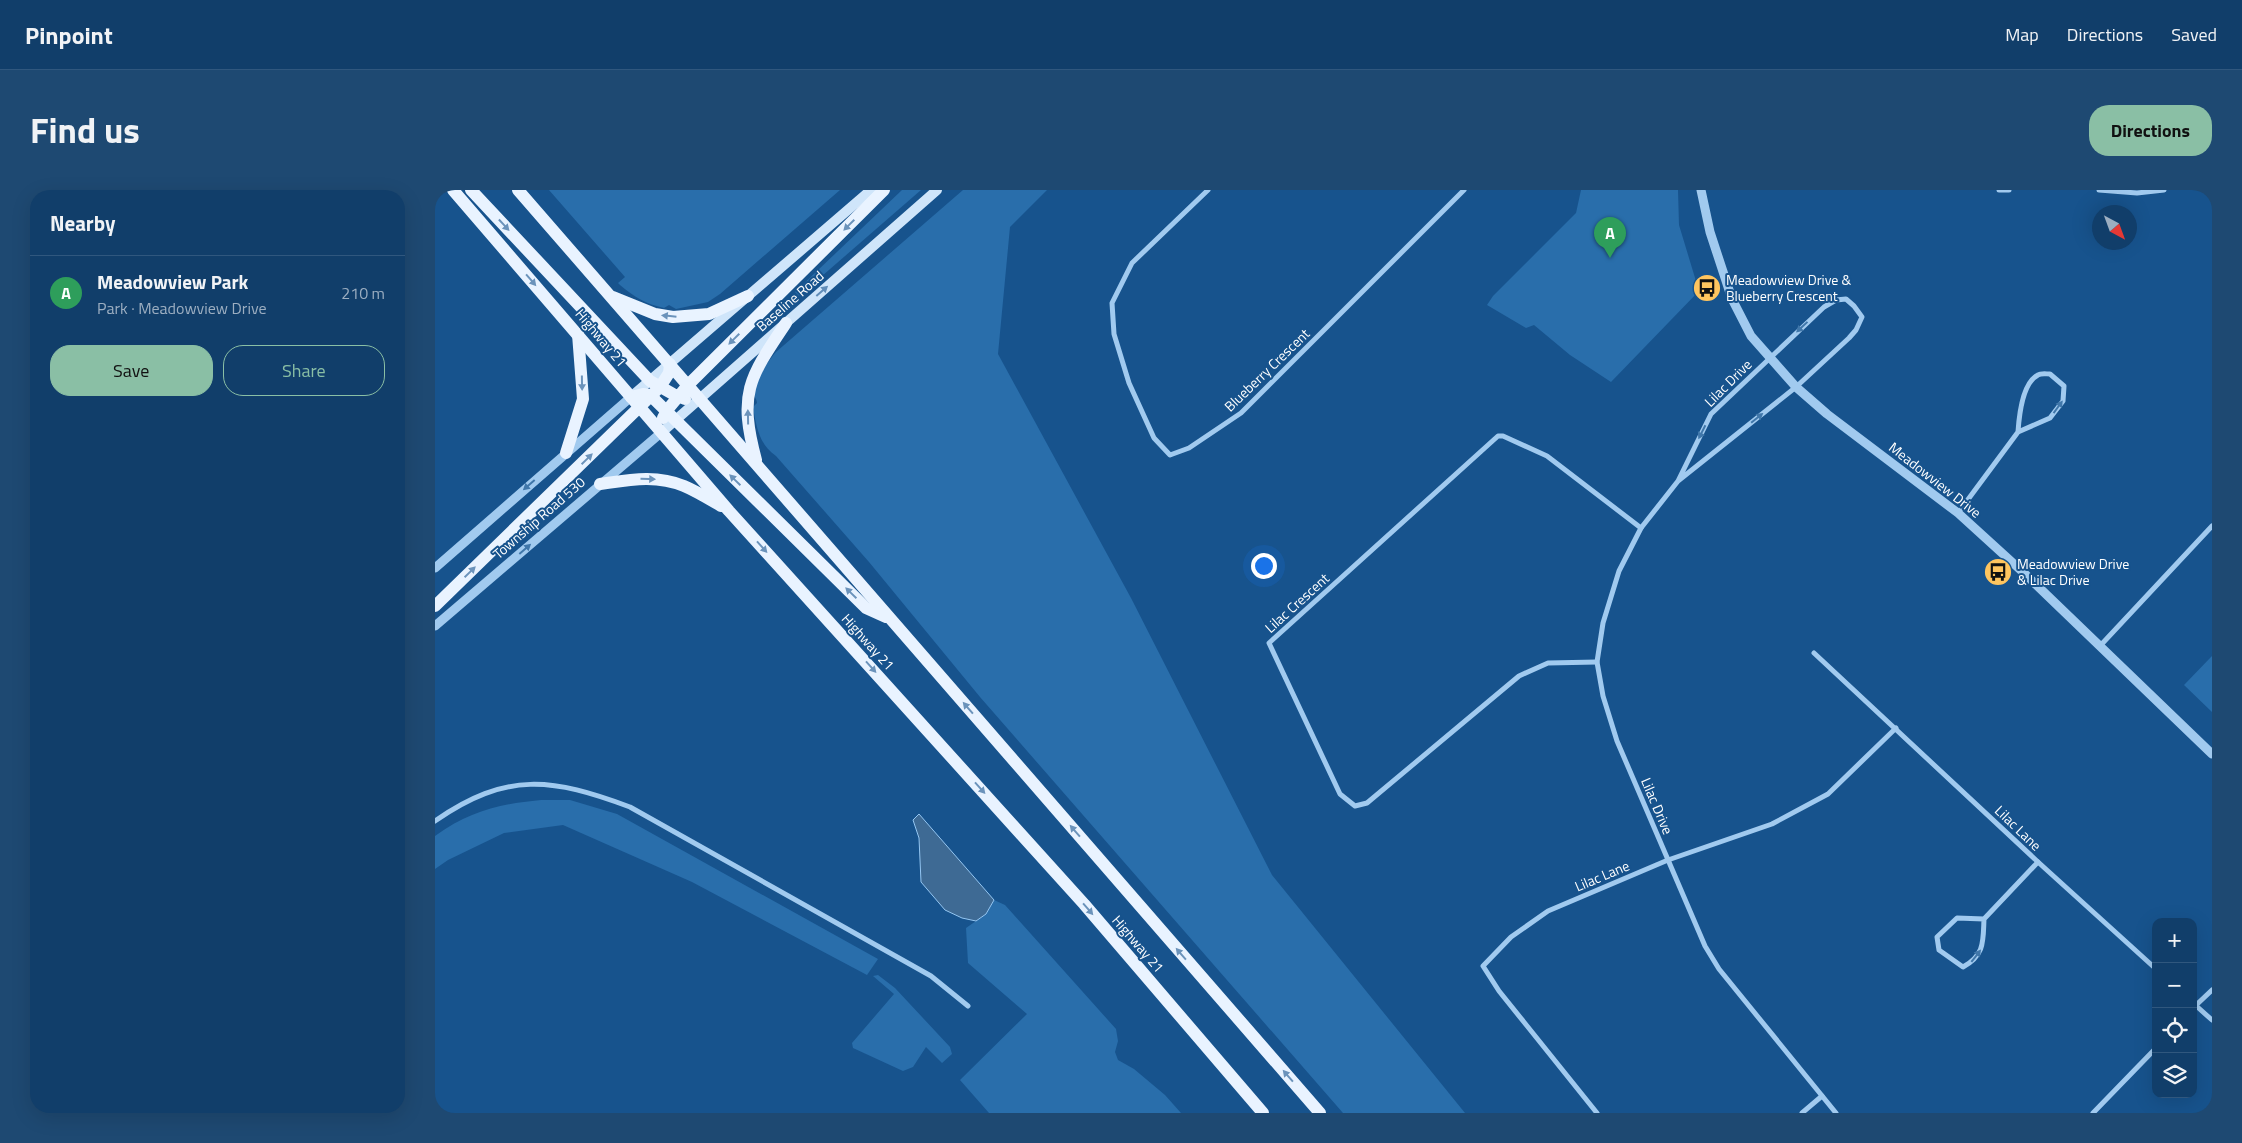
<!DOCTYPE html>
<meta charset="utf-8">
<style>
body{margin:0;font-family:"Titillium Web",sans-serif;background:#1e4972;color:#f1f3f6}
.controls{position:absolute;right:15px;bottom:15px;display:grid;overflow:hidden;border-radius:10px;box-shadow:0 5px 20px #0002}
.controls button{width:45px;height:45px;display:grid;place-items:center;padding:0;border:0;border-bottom:1px solid #30577e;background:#113e6a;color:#f1f3f6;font:25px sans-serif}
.compass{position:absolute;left:1657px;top:15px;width:45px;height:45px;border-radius:50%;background:#113e6a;box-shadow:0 5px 20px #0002;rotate:139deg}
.you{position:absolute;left:828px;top:375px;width:18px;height:18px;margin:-12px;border:4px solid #fff;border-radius:50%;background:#1a73e8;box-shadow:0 0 0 8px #1a73e833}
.badge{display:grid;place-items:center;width:32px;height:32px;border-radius:50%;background:#8abfa5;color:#fff;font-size:16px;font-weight:700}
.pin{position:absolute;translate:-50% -41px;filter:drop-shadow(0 1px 2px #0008)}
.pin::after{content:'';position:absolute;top:26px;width:18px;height:15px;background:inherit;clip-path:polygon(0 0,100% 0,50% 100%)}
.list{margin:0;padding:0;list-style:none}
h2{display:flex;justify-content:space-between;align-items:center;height:65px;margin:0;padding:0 20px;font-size:21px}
h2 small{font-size:16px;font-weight:400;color:#9caec1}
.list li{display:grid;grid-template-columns:32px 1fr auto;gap:15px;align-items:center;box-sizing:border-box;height:75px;padding:0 20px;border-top:1px solid #30577e}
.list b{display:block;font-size:19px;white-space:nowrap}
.list p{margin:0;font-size:16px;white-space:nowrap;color:#9caec1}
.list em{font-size:16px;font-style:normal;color:#9caec1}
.actions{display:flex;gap:10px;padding:15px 20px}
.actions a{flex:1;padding:11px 0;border:1px solid #8abfa5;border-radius:20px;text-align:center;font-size:18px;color:#8abfa5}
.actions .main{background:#8abfa5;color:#111}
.icon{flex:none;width:28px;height:28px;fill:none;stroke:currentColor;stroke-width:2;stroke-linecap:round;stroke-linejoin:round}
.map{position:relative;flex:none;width:1777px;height:923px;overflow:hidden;border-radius:20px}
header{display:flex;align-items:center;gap:30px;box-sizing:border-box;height:70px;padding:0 25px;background:#113e6a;border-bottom:1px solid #30577e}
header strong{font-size:24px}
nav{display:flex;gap:28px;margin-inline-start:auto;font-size:18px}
.intro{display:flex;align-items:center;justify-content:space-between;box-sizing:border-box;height:120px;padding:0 30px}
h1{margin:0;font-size:35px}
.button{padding:12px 22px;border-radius:20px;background:#8abfa5;color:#111;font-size:18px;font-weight:700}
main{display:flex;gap:30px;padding:0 30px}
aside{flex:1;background:#113e6a;border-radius:20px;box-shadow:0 5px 20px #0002}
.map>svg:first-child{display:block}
.green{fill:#296eab}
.water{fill:#3e6a94;stroke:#94c6f2}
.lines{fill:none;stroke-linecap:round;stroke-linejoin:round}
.minor{stroke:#a1caef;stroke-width:5}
.tertiary{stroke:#a1caef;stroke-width:9}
.secondary{stroke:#cfe5fa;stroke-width:10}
.primary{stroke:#e9f3ff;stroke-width:12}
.oneway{fill:#6b93bb}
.oneway2{fill:#618db9}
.oneway3{fill:#4077aa}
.labels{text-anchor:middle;stroke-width:4;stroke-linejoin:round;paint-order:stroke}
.poi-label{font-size:14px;fill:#fff;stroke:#17538d;text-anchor:start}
.street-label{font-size:14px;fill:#fff;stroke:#17538d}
</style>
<header>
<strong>Pinpoint</strong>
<nav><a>Map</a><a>Directions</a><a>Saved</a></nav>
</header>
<div class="intro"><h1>Find us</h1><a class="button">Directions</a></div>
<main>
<aside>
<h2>Nearby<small></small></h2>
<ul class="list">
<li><span class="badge" style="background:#2e9e5b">A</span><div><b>Meadowview Park</b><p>Park · Meadowview Drive</p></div><em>210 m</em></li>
</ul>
<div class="actions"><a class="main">Save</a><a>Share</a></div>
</aside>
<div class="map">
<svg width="1777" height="923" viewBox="0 0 1777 923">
<rect width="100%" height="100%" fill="#17538d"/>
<g class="green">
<path d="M114,0H405L285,104L273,112L241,119L234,115L229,118C211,114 199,107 185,95L183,93L190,87Z"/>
<path d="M467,0H486L364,106L360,102Z"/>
<path d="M528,0H612L575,37L563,164L696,408L837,685L1030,923H908L545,507L434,372L341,266C324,255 321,235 318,217L322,213C322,210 320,208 319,205C316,194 334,170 341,162Z"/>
<path d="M1146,0H1243L1244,35L1264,101L1176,192L1135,165L1099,135L1091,138L1052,115L1058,106L1141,23Z"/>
<path d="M1777,466V522L1749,495Z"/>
<path d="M106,610H135L182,624L443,769L432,785L257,692L128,635L69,643L13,670L0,679V646C35,621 64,614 106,610Z"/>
<path d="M559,710L570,715L681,839L683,851L680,862L683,870L699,879L730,905L746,923H554L525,890L592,824L533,773L531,738L551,724Z"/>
<path d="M443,785L460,798L515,857L517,864L507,873L491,857L478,877L468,881L418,858L417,853L459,804L438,786Z"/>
</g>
<path class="water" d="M484,624L559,710L551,724L541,731L527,728L510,720L486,692L484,648L478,630Z"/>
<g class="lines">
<g class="minor">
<path d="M773,0L697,73L677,113L679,144L694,193L719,248L735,265L754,258L806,223L1029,0"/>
<path d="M1564,0H1574"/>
<path d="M1664,0L1702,3L1729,0"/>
<path d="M1243,291L1361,197L1414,148L1421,140L1427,127L1419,116L1411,109L1401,110L1389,117L1276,224L1243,291L1206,338L1184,381L1168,433L1162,472L1168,506L1182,551L1270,756L1284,779L1401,923"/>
<path d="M1523,323L1583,242L1615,228L1628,211L1629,196L1615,184C1611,184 1606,183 1603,185C1587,193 1584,227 1583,242"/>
<path d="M1664,457L1777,336"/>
<path d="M1379,463L1603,672L1721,779"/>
<path d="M1162,472L1113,473L1084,486L932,613L920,616L905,604L834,453L1063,246H1068L1112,266L1206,338"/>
<path d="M0,631C72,581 117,588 195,617L496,786L533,816"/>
<path d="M1549,729L1522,728L1502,747L1504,760L1528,777C1550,765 1548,751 1549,729L1603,672"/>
<path d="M1758,813L1777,830"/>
<path d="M1758,818L1777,800"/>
<path d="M1162,923L1064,801L1048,776L1076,747L1113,721L1233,670L1337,634L1393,604L1461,538"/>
<path d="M1367,923L1387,906"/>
<path d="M1658,923L1721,858"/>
</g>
<g class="tertiary">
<path d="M1266,0L1275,42L1297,109L1316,146L1361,197L1392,224L1523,323L1590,384L1777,564"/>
<path d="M0,378L196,207"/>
<path d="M0,436L227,242"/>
</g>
<g class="secondary">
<path d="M197,206L436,0"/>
<path d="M227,242L502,0"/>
</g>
<g class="primary">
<path d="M18,0L294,321L649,714L828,923"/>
<path d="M36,0L215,191L238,204L250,209"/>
<path d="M83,0L885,923"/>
<path d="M178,107L220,124L238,127L274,124L313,106"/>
<path d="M196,207L208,204L215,205L431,418L451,427"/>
<path d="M228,228L233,219L253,195L449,0"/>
<path d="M131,263L148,209L143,144"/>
<path d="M321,270C303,203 314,188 351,133"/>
<path d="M165,294C193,290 221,284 249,296C261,301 274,309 286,316"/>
<path d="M0,416L225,197L234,183L235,174"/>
</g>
</g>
<defs><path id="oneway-solid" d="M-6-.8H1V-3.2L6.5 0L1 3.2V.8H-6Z" transform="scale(1.25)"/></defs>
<g class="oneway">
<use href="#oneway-solid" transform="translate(69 35) rotate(47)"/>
<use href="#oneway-solid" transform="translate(414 35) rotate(135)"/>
<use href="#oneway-solid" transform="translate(96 90) rotate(49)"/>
<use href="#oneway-solid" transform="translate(234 126) rotate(-174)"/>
<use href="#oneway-solid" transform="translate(299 149) rotate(135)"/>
<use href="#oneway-solid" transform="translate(147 193) rotate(89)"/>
<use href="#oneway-solid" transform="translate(313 227) rotate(-91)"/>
<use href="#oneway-solid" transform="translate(152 269) rotate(-44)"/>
<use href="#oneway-solid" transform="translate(213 289) rotate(2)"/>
<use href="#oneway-solid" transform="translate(300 290) rotate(-136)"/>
<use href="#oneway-solid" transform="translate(327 357) rotate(48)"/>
<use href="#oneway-solid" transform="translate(35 382) rotate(-44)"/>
<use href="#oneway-solid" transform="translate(416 403) rotate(-136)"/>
<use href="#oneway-solid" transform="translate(436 477) rotate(48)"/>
<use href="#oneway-solid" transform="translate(533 518) rotate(-131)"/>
<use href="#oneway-solid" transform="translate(545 598) rotate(48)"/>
<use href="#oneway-solid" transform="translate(640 641) rotate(-131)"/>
<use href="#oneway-solid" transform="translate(653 719) rotate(49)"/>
<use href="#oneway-solid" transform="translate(746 764) rotate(-131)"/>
<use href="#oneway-solid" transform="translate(853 886) rotate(-131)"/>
</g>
<use class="oneway2" href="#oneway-solid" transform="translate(387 101) rotate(-41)"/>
<g class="oneway3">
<use href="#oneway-solid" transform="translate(1367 137) rotate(137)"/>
<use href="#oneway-solid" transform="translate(1623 217) rotate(-54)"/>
<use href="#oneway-solid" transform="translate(1322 228) rotate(-39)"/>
<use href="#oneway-solid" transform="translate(1267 242) rotate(117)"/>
<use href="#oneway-solid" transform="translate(94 295) rotate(139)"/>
<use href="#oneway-solid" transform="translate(90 359) rotate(-41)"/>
<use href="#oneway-solid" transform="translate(1541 766) rotate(-52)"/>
</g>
<defs>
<symbol id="bus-disc" viewBox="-11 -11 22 22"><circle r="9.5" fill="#ffc55f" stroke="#17538d"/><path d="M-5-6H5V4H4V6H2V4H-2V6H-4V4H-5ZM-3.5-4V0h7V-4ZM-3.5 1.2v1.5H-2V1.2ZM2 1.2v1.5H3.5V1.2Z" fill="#111"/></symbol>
</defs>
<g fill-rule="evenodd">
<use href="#bus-disc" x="1256" y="82" width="32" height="32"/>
<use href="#bus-disc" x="1547" y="366" width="32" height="32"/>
</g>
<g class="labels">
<g class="poi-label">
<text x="1291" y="95">Meadowview Drive &amp;<tspan x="1291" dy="16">Blueberry Crescent</tspan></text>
<text x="1582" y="379">Meadowview Drive<tspan x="1582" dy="16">&amp; Lilac Drive</tspan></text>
</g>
<g class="street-label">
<text transform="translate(355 111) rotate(-41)" y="5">Baseline Road</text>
<text transform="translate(166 148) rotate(50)" y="5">Highway 21</text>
<text transform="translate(832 180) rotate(-44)" y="5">Blueberry Crescent</text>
<text transform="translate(1293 193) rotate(-45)" y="5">Lilac Drive</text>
<text transform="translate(1500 290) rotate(38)" y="5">Meadowview Drive</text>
<text transform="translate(104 328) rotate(-41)" y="5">Township Road 530</text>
<text transform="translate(862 413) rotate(-42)" y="5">Lilac Crescent</text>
<text transform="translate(433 452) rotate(48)" y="5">Highway 21</text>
<text transform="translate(1222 616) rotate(67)" y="5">Lilac Drive</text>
<text transform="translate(1583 638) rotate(44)" y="5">Lilac Lane</text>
<text transform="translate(1167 686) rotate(-23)" y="5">Lilac Lane</text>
<text transform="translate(703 754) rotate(49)" y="5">Highway 21</text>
</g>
</g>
</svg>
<div class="controls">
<button>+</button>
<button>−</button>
<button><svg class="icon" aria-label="locate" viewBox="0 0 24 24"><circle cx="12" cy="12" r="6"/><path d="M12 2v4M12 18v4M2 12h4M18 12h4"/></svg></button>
<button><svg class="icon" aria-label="layers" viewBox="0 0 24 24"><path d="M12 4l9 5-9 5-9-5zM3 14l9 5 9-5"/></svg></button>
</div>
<svg class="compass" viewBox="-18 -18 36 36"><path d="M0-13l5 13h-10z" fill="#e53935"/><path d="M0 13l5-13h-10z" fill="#9caec1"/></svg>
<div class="you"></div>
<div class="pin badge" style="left:1175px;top:68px;background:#2e9e5b">A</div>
</div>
</main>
